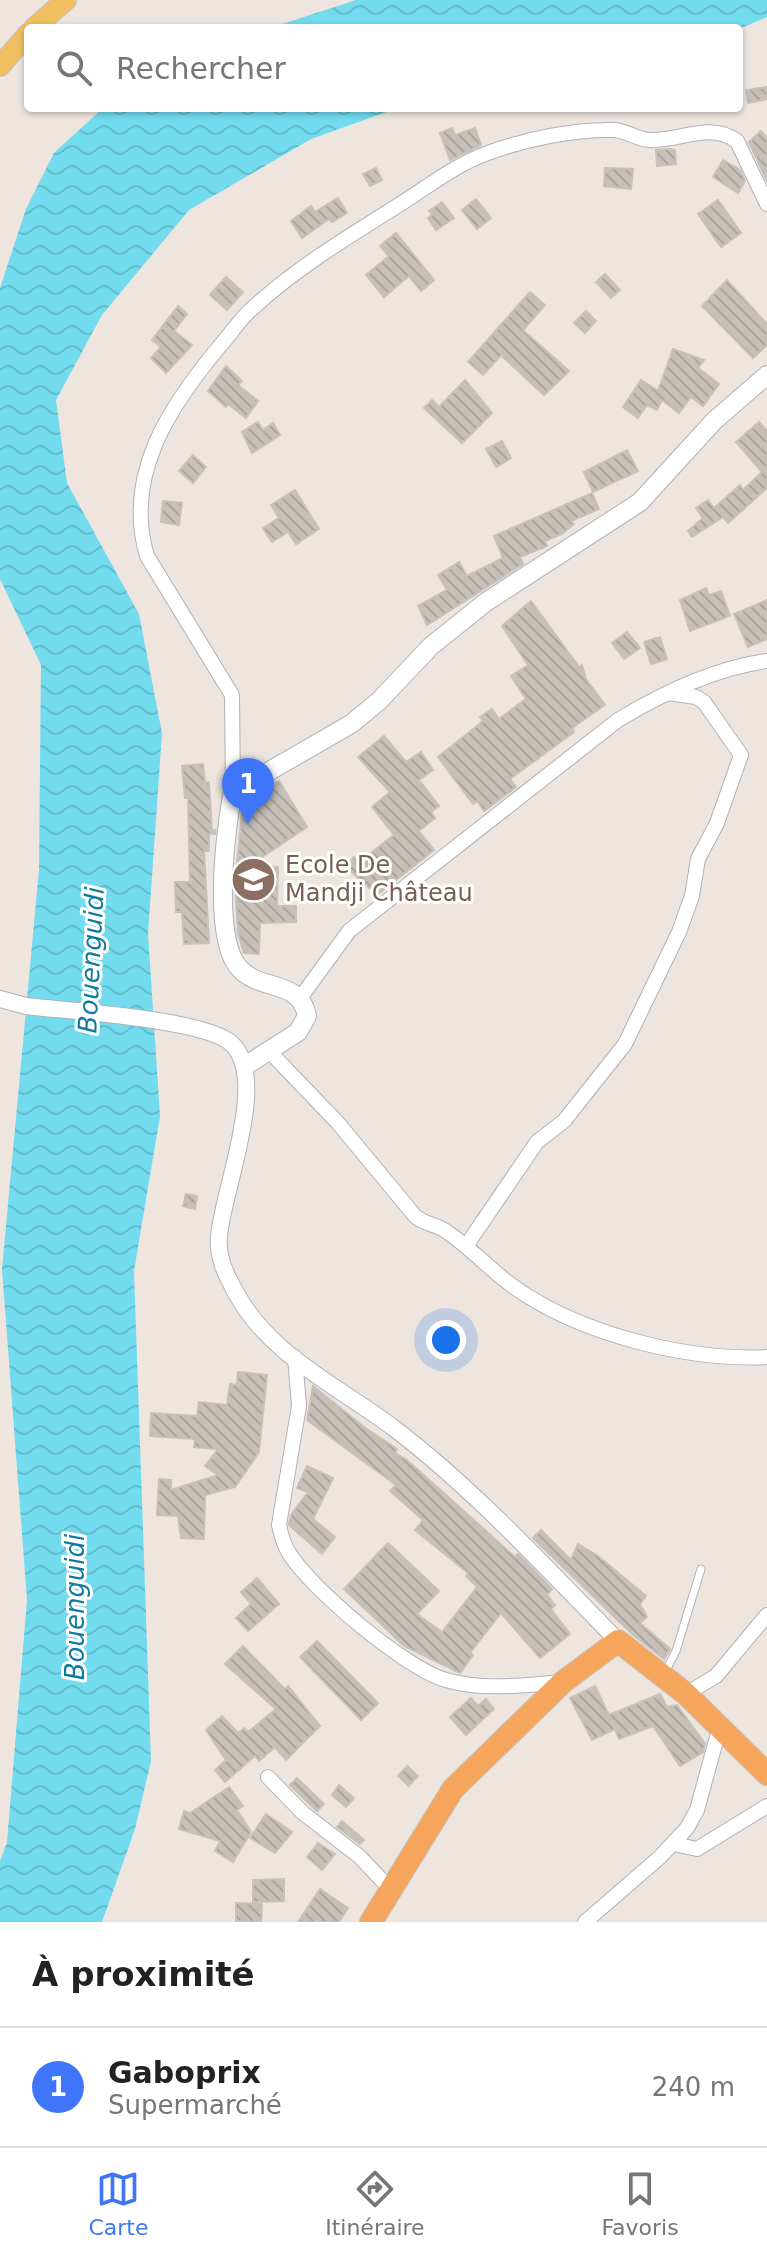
<!DOCTYPE html>
<html lang="fr">
<meta charset="utf-8">
<style>
body{margin:0;font-family:"DejaVu Sans",sans-serif;background:#f2f2f2;color:#222}
.you{position:absolute;left:446px;top:1340px;width:28px;height:28px;margin:-20px;border:6px solid #fff;border-radius:50%;background:#1a73e8;box-shadow:0 0 0 12px #1a73e833}
.badge{display:grid;place-items:center;width:52px;height:52px;border-radius:50%;background:#3f76f9;color:#fff;font-size:26px;font-weight:700}
.pin{position:absolute;translate:-50% -66px;filter:drop-shadow(0 2px 4px #0008)}
.pin::after{content:'';position:absolute;top:42px;width:28px;height:24px;background:inherit;clip-path:polygon(0 0,100% 0,50% 100%)}
.list{margin:0;padding:0;list-style:none}
h2{display:flex;justify-content:space-between;align-items:center;height:104px;margin:0;padding:0 32px;font-size:34px}
h2 small{font-size:26px;font-weight:400;color:#767676}
.list li{display:grid;grid-template-columns:52px 1fr auto;gap:24px;align-items:center;box-sizing:border-box;height:120px;padding:0 32px;border-top:2px solid #e0e0e0}
.list b{display:block;font-size:30px;white-space:nowrap}
.list p{margin:0;font-size:26px;white-space:nowrap;color:#767676}
.list em{font-size:26px;font-style:normal;color:#767676}
.icon{flex:none;width:44px;height:44px;fill:none;stroke:currentColor;stroke-width:2;stroke-linecap:round;stroke-linejoin:round}
.map{position:relative;flex:none;width:767px;height:1922px;overflow:hidden}
.search{position:absolute;background:#fff;box-shadow:0 2px 6px #0004;left:24px;right:24px;top:24px;height:88px;display:flex;align-items:center;gap:20px;box-sizing:border-box;padding:0 28px;border-radius:8px;color:#767676;font-size:30px}
.sheet{height:224px;background:#fff}
nav{display:flex;justify-content:space-around;align-items:center;box-sizing:border-box;height:112px;border-top:2px solid #e0e0e0;background:#fff;font-size:22px;color:#767676}
nav a{display:grid;justify-items:center;gap:4px}
nav .on{color:#3f76f9}
.map>svg:first-child{display:block}
.water{fill:url(#water-waves)}
.building{fill:url(#building-back-hatch);stroke:#c9c1b7;stroke-width:2}
.lines{fill:none;stroke-linecap:round;stroke-linejoin:round}
.service-casing{stroke:#aeb2bc;stroke-width:9}
.minor-casing{stroke:#aeb2bc;stroke-width:16}
.tertiary-casing{stroke:#aeb2bc;stroke-width:18}
.secondary-casing{stroke:#aeb2bc;stroke-width:20}
.primary-casing{stroke:#c4c4c4;stroke-width:22}
.trunk-casing{stroke:#c4c4c4;stroke-width:24}
.service{stroke:#fff;stroke-width:7}
.minor{stroke:#fff;stroke-width:14}
.tertiary{stroke:#fff;stroke-width:16}
.secondary{stroke:#fff;stroke-width:18}
.primary{stroke:#f0bf60;stroke-width:20}
.trunk{stroke:#f6a65c;stroke-width:22}
.labels{text-anchor:middle;stroke-width:6;stroke-linejoin:round;paint-order:stroke}
.education-label{font-size:24px;fill:#785e54;stroke:#fff;text-anchor:start}
.water-label{font-size:26px;font-style:italic;fill:#0e7b9d;stroke:#fff}
</style>
<div class="map">
<svg width="767" height="1922" viewBox="0 0 767 1922">
<defs>
<pattern id="water-waves" width="16" height="10" patternUnits="userSpaceOnUse" patternTransform="scale(2)"><rect width="16" height="10" fill="#72dbee"/><path d="M0 5q4-4 8 0t8 0" fill="none" stroke="#63bccc"/></pattern>
<pattern id="building-back-hatch" width="6" height="6" patternUnits="userSpaceOnUse" patternTransform="scale(2)"><rect width="6" height="6" fill="#c6c0b9"/><path d="M-1 5l2 2M0 0l6 6M5-1l2 2" fill="none" stroke="#aaa59f"/></pattern>
</defs>
<rect width="100%" height="100%" fill="#ede5de"/>
<g class="water">
<path d="M356,0H767V17L739,29L270,28Z"/>
<path d="M103,108H398L311,139L189,210L102,315L56,400L67,483L139,614L162,733L148,934L160,1116L134,1271L151,1761L135,1829L102,1922H0V1861L7,1842L27,1600L2,1269L39,870L41,665L0,579V288L26,209L54,153Z"/>
</g>
<g class="building">
<path d="M767,87V99L748,103L746,90Z"/>
<path d="M452,128L455,135L475,128L481,145L450,160L440,133Z"/>
<path d="M761,131L767,138V181L749,142Z"/>
<path d="M670,149L675,150L676,164L657,166L656,150Z"/>
<path d="M723,160L740,170L745,181L738,193L713,177Z"/>
<path d="M376,168L382,180L370,186L363,174Z"/>
<path d="M605,168L633,169L631,189L604,186Z"/>
<path d="M338,198L347,213L332,222L329,219L302,238L291,221L311,206L315,212Z"/>
<path d="M476,199L491,218L477,229L462,210Z"/>
<path d="M718,200L741,233L721,247L698,214Z"/>
<path d="M442,202L454,218L436,230L428,218L432,215L429,211Z"/>
<path d="M396,233L434,280L421,291L409,276L384,297L366,275L389,256L380,246Z"/>
<path d="M605,274L620,290L611,298L596,282Z"/>
<path d="M226,277L243,292L227,310L210,295Z"/>
<path d="M727,280L767,324V345L753,358L702,306Z"/>
<path d="M530,292L545,305L523,330L569,371L544,395L501,355L483,375L468,362Z"/>
<path d="M178,306L187,314L174,331L192,345L166,373L151,358L161,347L152,340Z"/>
<path d="M586,311L596,321L585,333L574,323Z"/>
<path d="M673,349L704,360L698,368L719,384L703,406L691,397L679,413L662,400L657,410L647,405L638,418L623,407L641,380L658,391Z"/>
<path d="M226,366L242,381L238,385L258,401L246,418L228,404L226,407L208,391Z"/>
<path d="M465,380L492,413L462,443L424,408L432,400L439,407Z"/>
<path d="M258,422L263,430L273,423L280,435L252,453L242,432Z"/>
<path d="M759,422L767,431V488L728,523L723,517L692,537L688,531L703,518L696,508L708,500L714,508L740,485L743,490L762,472L736,442Z"/>
<path d="M502,441L511,458L496,467L486,449Z"/>
<path d="M627,450L638,471L593,492L584,472Z"/>
<path d="M193,455L206,467L193,483L179,471Z"/>
<path d="M295,490L319,529L296,544L288,532L272,542L263,528L279,518L271,505Z"/>
<path d="M592,493L599,509L571,521L574,524L562,534L545,541L547,546L520,557L523,564L427,625L418,606L447,590L438,575L459,562L467,576L503,558L494,536Z"/>
<path d="M163,501L182,503L179,525L161,522Z"/>
<path d="M706,588L709,595L721,591L730,616L690,631L680,600Z"/>
<path d="M767,600V639L748,647L734,614Z"/>
<path d="M531,601L579,667L582,665L586,679L605,705L572,728L574,732L510,779L516,787L484,811L477,801L473,804L438,757L483,721L480,717L492,709L499,719L526,699L511,676L528,665L502,626Z"/>
<path d="M627,632L640,648L624,659L612,643Z"/>
<path d="M660,637L667,659L651,664L644,642Z"/>
<path d="M384,736L406,762L421,752L433,770L419,780L439,806L431,812L435,818L419,831L434,850L377,895L345,866L354,857L359,862L394,835L372,807L390,792L358,757Z"/>
<path d="M203,764L205,783L209,782L212,831L215,830V834H209V851H204L209,943L184,944L182,912H176L175,882H190L188,798H185L182,766Z"/>
<path d="M279,781L307,827L249,866L278,867L277,906H296V922L260,923L259,954L244,953L238,933L235,884L243,802Z"/>
<path d="M186,1194L197,1196L195,1209L183,1206Z"/>
<path d="M238,1372L267,1375L259,1452L235,1487L205,1495L204,1539L181,1538L178,1516L157,1515L159,1479L171,1480V1490L218,1475L205,1466L218,1449L194,1447L195,1439L150,1436L151,1413L197,1416L199,1402L227,1405L230,1384L237,1385Z"/>
<path d="M313,1386L364,1427L397,1449L395,1453L407,1460L515,1557L518,1554L552,1589L547,1595L555,1605L551,1609L570,1634L540,1658L501,1613L470,1653L473,1655L460,1673L404,1646L344,1589L388,1543L439,1591L417,1614L442,1632L477,1587L466,1576L468,1573L415,1530L423,1520L390,1491L396,1485L307,1420Z"/>
<path d="M307,1466L333,1478L313,1519L335,1537L322,1554L289,1525L291,1515L308,1492L297,1488Z"/>
<path d="M541,1530L571,1560L578,1544L598,1556L646,1596L640,1604L647,1617L640,1623L670,1649L664,1659L632,1634L533,1538Z"/>
<path d="M257,1578L279,1604L248,1631L236,1618L251,1604L241,1592Z"/>
<path d="M317,1641L378,1703L361,1720L300,1657Z"/>
<path d="M243,1646L285,1689L288,1686L320,1726L286,1760L275,1747L259,1761L255,1756L225,1782L215,1770L226,1760L206,1730L222,1716L238,1733L244,1728L248,1732L276,1709L225,1664Z"/>
<path d="M595,1686L609,1715L660,1694L667,1707L677,1705L705,1744L703,1752L680,1766L653,1726L619,1739L615,1729L592,1740L570,1698Z"/>
<path d="M471,1698L478,1706L486,1699L494,1709L466,1735L450,1717Z"/>
<path d="M407,1766L418,1776L409,1786L398,1776Z"/>
<path d="M297,1778L324,1804L317,1811L290,1785Z"/>
<path d="M339,1785L354,1798L346,1807L332,1795Z"/>
<path d="M229,1787L243,1806L237,1810L251,1832L233,1862L215,1851L220,1841L179,1829L184,1811L190,1813Z"/>
<path d="M266,1814L292,1832L275,1853L250,1838Z"/>
<path d="M342,1821L364,1840L360,1844L337,1827Z"/>
<path d="M318,1843L335,1854L322,1870L307,1857Z"/>
<path d="M284,1879V1901L253,1902V1880Z"/>
<path d="M320,1889L348,1908L339,1922H298Z"/>
<path d="M236,1903L262,1904L261,1922L236,1921Z"/>
</g>
<g class="lines">
<defs>
<path id="service" d="M664,1674L676,1651L701,1569"/>
<g id="minor">
<path d="M233,792L232,695L147,556C123,475 170,406 219,347C231,334 241,317 255,306C297,268 346,238 394,208C425,189 454,165 488,153C526,139 574,129 614,130C627,131 637,139 649,140C679,142 709,121 737,141L767,204"/>
<path d="M301,997L349,931L618,720C663,693 715,668 767,661"/>
<path d="M269,1051L338,1123L415,1216C425,1225 437,1224 447,1232C471,1248 490,1270 514,1287C580,1334 687,1361 767,1357"/>
<path d="M466,1246L537,1142L564,1121L625,1044L679,932L692,896L698,859L717,823L741,755L704,702L696,697L668,693"/>
<path d="M295,1357L299,1406L279,1525C281,1535 283,1544 289,1553C311,1589 406,1669 446,1680C484,1691 524,1685 563,1682"/>
<path d="M686,1694L716,1676L767,1615"/>
<path d="M268,1777L303,1813L360,1857L390,1889"/>
<path d="M674,1844L697,1849L767,1806"/>
<path d="M585,1922L660,1857L687,1828L697,1810L720,1726"/>
</g>
<path id="tertiary" d="M0,999L26,1006C67,1011 206,1019 232,1044C269,1080 223,1189 219,1236C217,1257 226,1275 236,1293C270,1356 340,1387 395,1429C476,1491 546,1568 618,1641"/>
<path id="secondary" d="M245,1066L298,1032L307,1016C300,979 262,992 240,969C212,941 225,830 233,792L351,724L379,701L431,646L486,602L640,502L714,421L767,375"/>
<g id="primary">
<path d="M34,28L66,0"/>
<path d="M0,66L28,34"/>
</g>
<path id="trunk" d="M371,1922L453,1789L563,1682L618,1641L686,1694L767,1774"/>
</defs>
<use href="#service" class="service-casing"/>
<use href="#minor" class="minor-casing"/>
<use href="#tertiary" class="tertiary-casing"/>
<use href="#secondary" class="secondary-casing"/>
<use href="#primary" class="primary-casing"/>
<use href="#trunk" class="trunk-casing"/>
<use href="#service" class="service"/>
<use href="#minor" class="minor"/>
<use href="#tertiary" class="tertiary"/>
<use href="#secondary" class="secondary"/>
<use href="#primary" class="primary"/>
<use href="#trunk" class="trunk"/>
</g>
<defs>
<symbol id="school-disc" viewBox="-11 -11 22 22"><circle r="9.5" fill="#8d6e63" stroke="#fff"/><path d="M0-5L7-2L0 1L-7-2ZM-4 1L0 2.5L4 1V4Q0 6-4 4Z" fill="#fff"/></symbol>
</defs>
<g fill-rule="evenodd">
<use href="#school-disc" x="228" y="854" width="51" height="51"/>
</g>
<g class="labels">
<g class="education-label">
<text x="285" y="873">Ecole De<tspan x="285" dy="28">Mandji Château</tspan></text>
</g>
<g class="water-label">
<text transform="translate(91 960) rotate(-87)" y="9">Bouenguidi</text>
<text transform="translate(75 1607) rotate(-90)" y="9">Bouenguidi</text>
</g>
</g>
</svg>
<div class="you"></div>
<div class="pin badge" style="left:248px;top:824px">1</div>
<div class="search"><svg class="icon" aria-label="search" viewBox="0 0 24 24"><circle cx="10" cy="10" r="6"/><path d="M15 15l6 6"/></svg>Rechercher</div>
</div>
<section class="sheet">
<h2>À proximité<small></small></h2>
<ul class="list">
<li><span class="badge">1</span><div><b>Gaboprix</b><p>Supermarché</p></div><em>240 m</em></li>
</ul>
</section>
<nav>
<a class="on"><svg class="icon" aria-label="map" viewBox="0 0 24 24"><path d="M3 6l6-2 6 2 6-2v14l-6 2-6-2-6 2zM9 4v14M15 6v14"/></svg>Carte</a>
<a><svg class="icon" aria-label="directions" viewBox="0 0 24 24"><path d="M12 3l9 9-9 9-9-9zM9 14v-3h6M13 9l2 2-2 2"/></svg>Itinéraire</a>
<a><svg class="icon" aria-label="saved" viewBox="0 0 24 24"><path d="M7 4h10v16l-5-4-5 4z"/></svg>Favoris</a>
</nav>
